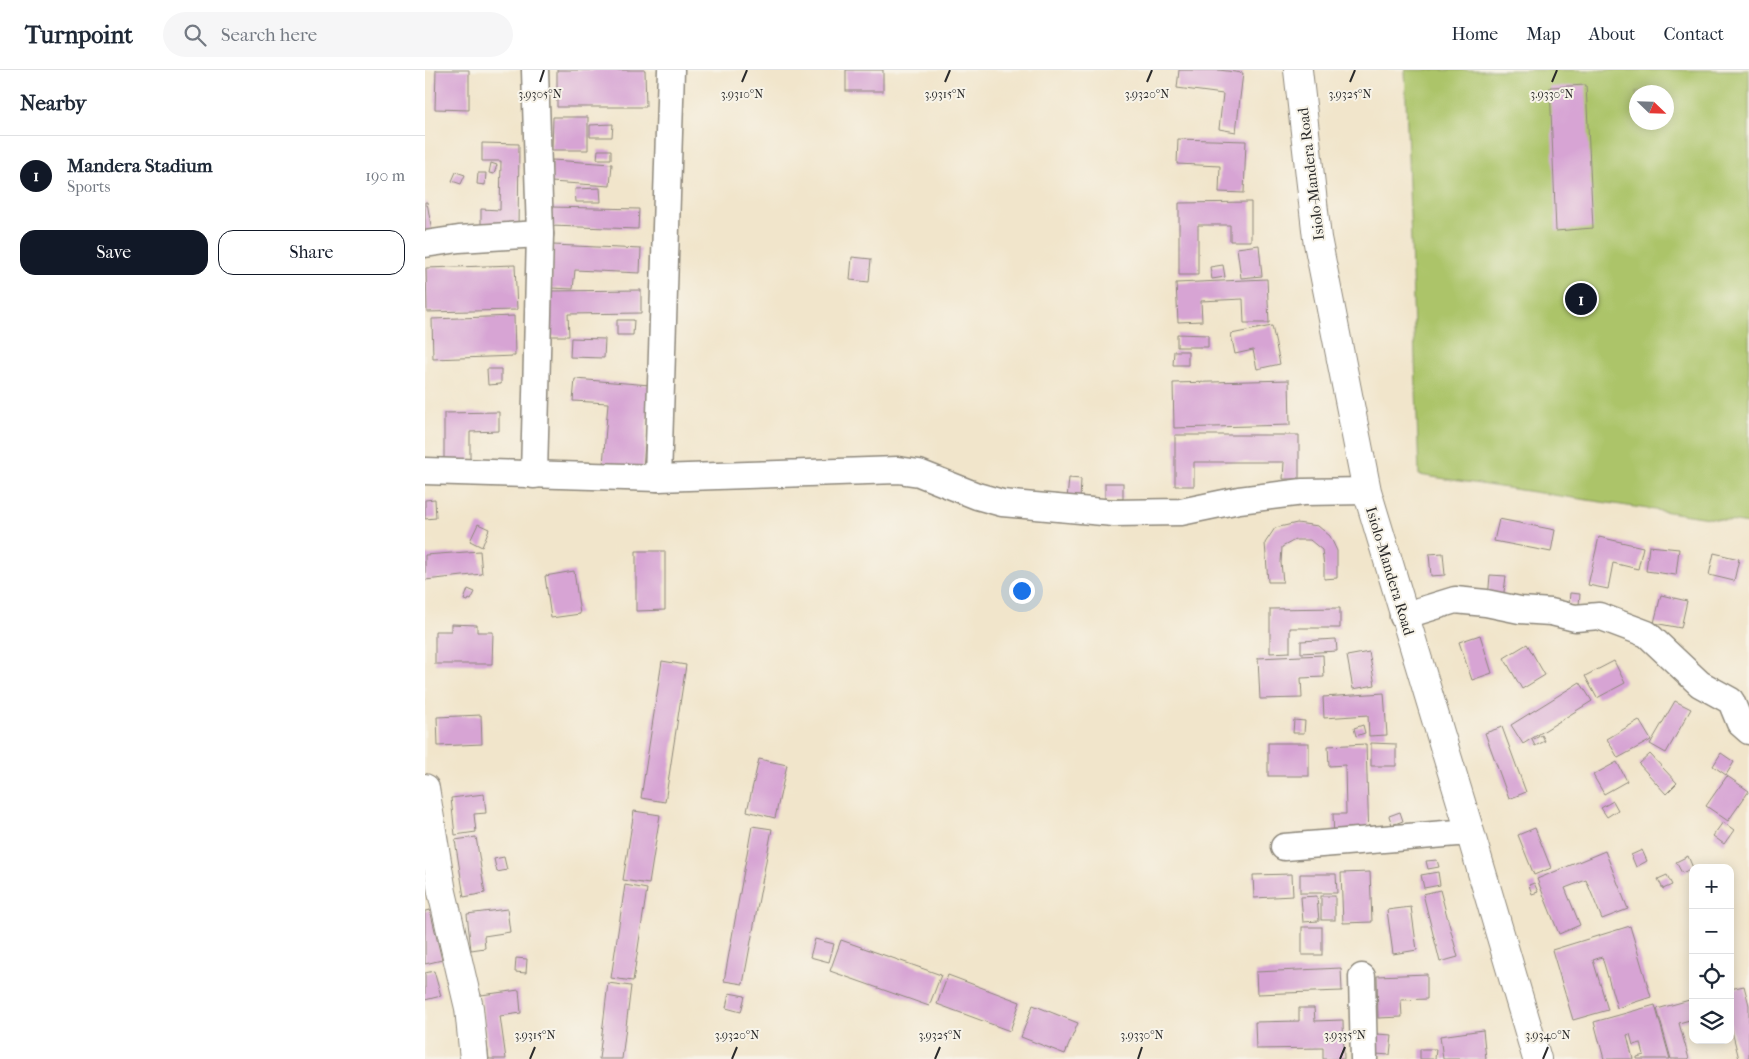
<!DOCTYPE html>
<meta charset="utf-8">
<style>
body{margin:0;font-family:"IM FELL French Canon",serif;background:#f6f6f7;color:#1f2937}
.controls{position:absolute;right:15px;bottom:15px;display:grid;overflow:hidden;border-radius:10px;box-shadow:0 2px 12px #0003}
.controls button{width:45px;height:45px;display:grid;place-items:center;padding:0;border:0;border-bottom:1px solid #e0e1e3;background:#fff;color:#1f2937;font:25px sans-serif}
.compass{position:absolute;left:1204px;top:15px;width:45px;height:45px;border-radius:50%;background:#fff;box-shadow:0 2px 12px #0003;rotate:113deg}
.you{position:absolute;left:596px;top:520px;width:18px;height:18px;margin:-12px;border:4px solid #fff;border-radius:50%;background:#1a73e8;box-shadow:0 0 0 8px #1a73e833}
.badge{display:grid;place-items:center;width:32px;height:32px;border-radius:50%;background:#111827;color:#fff;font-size:16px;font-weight:700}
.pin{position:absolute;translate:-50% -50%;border:2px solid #fff;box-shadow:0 1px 5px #0006}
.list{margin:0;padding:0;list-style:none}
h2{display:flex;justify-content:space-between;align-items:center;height:65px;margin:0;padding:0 20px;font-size:21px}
h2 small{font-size:16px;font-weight:400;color:#747a83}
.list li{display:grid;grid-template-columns:32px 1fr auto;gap:15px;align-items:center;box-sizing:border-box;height:80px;padding:0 20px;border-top:1px solid #e0e1e3}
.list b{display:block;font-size:19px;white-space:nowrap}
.list p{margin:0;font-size:16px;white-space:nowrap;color:#747a83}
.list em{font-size:16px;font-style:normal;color:#747a83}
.actions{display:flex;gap:10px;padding:15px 20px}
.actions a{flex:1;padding:11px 0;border:1px solid #111827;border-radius:15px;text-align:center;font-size:18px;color:#111827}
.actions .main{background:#111827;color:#fff}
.icon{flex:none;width:28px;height:28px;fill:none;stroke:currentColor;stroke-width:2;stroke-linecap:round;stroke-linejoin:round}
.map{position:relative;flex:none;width:1324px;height:989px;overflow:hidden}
header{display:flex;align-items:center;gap:30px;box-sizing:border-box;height:70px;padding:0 25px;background:#fff;border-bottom:1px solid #e0e1e3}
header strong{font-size:24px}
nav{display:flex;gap:28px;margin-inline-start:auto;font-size:18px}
.search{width:350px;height:45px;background:#f6f6f7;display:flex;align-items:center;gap:12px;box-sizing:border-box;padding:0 18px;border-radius:28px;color:#747a83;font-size:19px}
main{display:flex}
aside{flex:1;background:#fff}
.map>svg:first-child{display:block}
.pitch{fill:#acc469;stroke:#6c784a;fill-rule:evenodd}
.building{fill:#d7a4d4}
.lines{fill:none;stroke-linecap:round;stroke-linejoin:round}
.minor-casing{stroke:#8e887b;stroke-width:29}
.secondary-casing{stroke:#8e887b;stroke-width:30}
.trunk-casing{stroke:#8e887b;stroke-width:30}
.minor{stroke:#fff;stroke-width:26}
.secondary{stroke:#fff;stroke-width:28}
.trunk{stroke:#fff;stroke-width:28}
.ticks{fill:none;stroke:#2b2b2b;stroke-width:2}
.labels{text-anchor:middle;stroke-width:4;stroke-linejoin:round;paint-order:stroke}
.street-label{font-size:15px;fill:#2b2b2b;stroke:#f7f3e8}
.ticks-label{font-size:12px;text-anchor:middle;fill:#2b2b2b;stroke:#f7f3e8;stroke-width:4;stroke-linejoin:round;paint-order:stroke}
</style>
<header>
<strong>Turnpoint</strong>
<div class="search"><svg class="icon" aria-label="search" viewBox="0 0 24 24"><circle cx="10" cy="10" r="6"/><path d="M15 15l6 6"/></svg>Search here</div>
<nav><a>Home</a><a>Map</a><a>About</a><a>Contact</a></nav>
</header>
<main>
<aside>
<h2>Nearby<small></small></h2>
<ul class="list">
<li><span class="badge">1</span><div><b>Mandera Stadium</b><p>Sports</p></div><em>190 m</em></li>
</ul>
<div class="actions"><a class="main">Save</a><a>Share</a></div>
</aside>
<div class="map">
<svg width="1324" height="989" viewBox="0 0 1324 989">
<rect width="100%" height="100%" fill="#f7f3e8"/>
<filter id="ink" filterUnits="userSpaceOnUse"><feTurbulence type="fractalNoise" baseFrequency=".02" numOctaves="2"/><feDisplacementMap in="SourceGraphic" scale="10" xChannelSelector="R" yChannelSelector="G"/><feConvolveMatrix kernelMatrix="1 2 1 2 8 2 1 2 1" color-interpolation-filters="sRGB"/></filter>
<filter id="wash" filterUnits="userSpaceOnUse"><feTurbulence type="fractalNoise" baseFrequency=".0096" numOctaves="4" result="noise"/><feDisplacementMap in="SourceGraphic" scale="20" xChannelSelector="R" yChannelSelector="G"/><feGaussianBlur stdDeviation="1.12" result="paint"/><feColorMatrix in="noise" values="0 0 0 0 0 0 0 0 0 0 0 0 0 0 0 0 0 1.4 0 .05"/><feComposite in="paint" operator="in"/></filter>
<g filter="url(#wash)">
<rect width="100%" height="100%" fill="#f1e5cb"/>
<path class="pitch" d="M980,0H1324V454L994,405ZM1212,22H1242V52H1212Z"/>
<g id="blocks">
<g class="building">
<path d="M11,0H44V40L10,39Z"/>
<path d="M132,0H220L221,37H132Z"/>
<rect x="421" y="0" width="37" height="21"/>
<path d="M754,0H794L818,3L811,62L794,59L798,24L752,18Z"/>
<path d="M1161,15L1168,158L1131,161L1125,17Z"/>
<path d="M128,47H163V80H127Z"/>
<path d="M188,54L187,67H165V55Z"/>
<path d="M753,69L821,71L819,123L794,122L795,96L752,94Z"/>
<path d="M57,73L94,74L93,161L56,160V139L75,140L76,91H57Z"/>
<path d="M173,80H186V89H172Z"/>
<path d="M127,90L187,94L185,116L126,112Z"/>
<path d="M66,93L72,95L69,104L64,103Z"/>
<path d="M31,102L40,105L36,114L27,111Z"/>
<path d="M53,103H61L60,115L52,114Z"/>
<path d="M175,118L176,132H151L150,119Z"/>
<path d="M0,132H2L7,162L0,163Z"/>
<path d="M826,132V171H805V155H773V205H754V133Z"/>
<path d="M126,137L214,139L213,159L125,156Z"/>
<path d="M128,175L216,179L215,203L150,200L148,219L126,218Z"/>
<path d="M834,175L837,206L816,208L812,178Z"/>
<path d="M427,187L446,189L444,212L425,210Z"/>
<path d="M90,195L92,240L2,242L1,198Z"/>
<path d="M798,195L800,207L787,209L785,197Z"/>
<path d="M842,209L844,253H819L818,229L776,231L777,251L753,252L751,213Z"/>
<path d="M216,220V243L143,244L144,266H122V221Z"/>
<path d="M89,246L90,286L8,289L7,249Z"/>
<path d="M192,250H209L208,265H192Z"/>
<path d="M847,256L855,294L832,299L828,280L810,284L806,264Z"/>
<path d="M752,264L783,265V277H752Z"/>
<path d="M146,268L180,269L179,288L145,287Z"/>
<path d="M749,281H763V295H748Z"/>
<path d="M62,299H76V314L63,315Z"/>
<path d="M150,309L225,315L218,398L178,395L183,333L148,331Z"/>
<path d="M864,310L865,355L749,358L748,313Z"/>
<path d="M74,342V361L45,362V398H19V343Z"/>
<path d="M750,365H874V409H858L859,392H769V416H750Z"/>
<path d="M644,408L656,409L655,430L642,429Z"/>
<rect x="680" y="413" width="18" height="16"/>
<path d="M10,429L11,448L0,449V430Z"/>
<path d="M1074,449L1130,460L1126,482L1069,471Z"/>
<path d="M872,453L893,456L905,466L912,481V508L899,509V496L897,480L885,470H870L857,477L856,493L858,512H843L840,473L850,458Z"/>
<path d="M53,454L64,459L57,477L45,471Z"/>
<path d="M1174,467L1218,477L1213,499L1188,493L1183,519L1163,515Z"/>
<path d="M1224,476L1254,479L1251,505L1221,501Z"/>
<path d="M55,481L57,504L0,510V485Z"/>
<path d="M211,481H240V540L211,541Z"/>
<path d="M1018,483L1020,505L1006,506L1004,484Z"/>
<path d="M1289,483L1314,489L1309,511L1284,505Z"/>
<path d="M149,501L155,544L126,548L120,506Z"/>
<path d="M1065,505L1081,506L1078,530L1063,529Z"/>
<path d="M43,519L50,522L46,530L44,529L43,531L39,530Z"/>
<path d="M1145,523L1155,524L1154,535L1144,534Z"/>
<path d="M1236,525L1262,531L1256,558L1229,553Z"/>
<path d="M915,538V558H865V582L845,583V539Z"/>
<path d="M26,554L52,555V562H68L67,594H10V561H26Z"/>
<path d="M1055,565L1067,603L1047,610L1034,572Z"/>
<path d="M911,569L912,581L876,583V571Z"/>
<path d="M1102,574L1120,605L1097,619L1079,588Z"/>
<path d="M944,582L950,615L928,619L922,586Z"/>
<path d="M898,585L899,607L876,608L877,628L835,629L833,588Z"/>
<path d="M237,591L261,595L240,732L216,728Z"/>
<path d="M1189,591L1200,613L1172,628L1160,606Z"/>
<path d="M1155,612L1167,631L1098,674L1086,655Z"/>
<path d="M959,623L962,665L944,666L943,645L899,648L898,627Z"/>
<path d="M1250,631L1266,639L1241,683L1225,674Z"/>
<path d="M56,645L57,674L13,676L12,647Z"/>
<path d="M869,650L880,651L879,663H868Z"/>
<path d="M1214,650L1226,670L1193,688L1182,669Z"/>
<path d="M938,655L940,663L931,666L929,658Z"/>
<path d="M1077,657L1101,722L1084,729L1060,663Z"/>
<path d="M1117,665L1120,671L1110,676L1107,670Z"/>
<rect x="843" y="673" width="41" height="33"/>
<path d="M946,673L971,674V696H946Z"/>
<path d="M941,674L944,768L909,769L908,744H921L920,695L904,696L903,676Z"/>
<path d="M1296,683L1309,692L1301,705L1288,696Z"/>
<path d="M1225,684L1252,713L1241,724L1214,694Z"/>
<path d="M334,689L362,695L350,748L322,741Z"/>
<path d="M1192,692L1202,711L1179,724L1168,705Z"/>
<path d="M1302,706L1324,721L1303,751L1281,736Z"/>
<path d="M59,724L61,743L49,744L51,762L30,765L26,728Z"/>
<path d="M1188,731L1193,740L1182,747L1176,738Z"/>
<path d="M209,741L235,745L224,814L198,810Z"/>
<path d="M975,742L978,751L967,755L964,746Z"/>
<path d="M1298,752L1309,760L1299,774L1288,766Z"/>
<path d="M327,756L347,759L318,914L299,911Z"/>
<path d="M1110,758L1126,798L1109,805L1093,765Z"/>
<path d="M51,767L60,823L39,827L30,770Z"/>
<path d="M1217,780L1222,791L1211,797L1206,785Z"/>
<path d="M1180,781L1203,839L1177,849L1161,810L1140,818L1155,855L1134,864L1112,809Z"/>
<path d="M1263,786L1268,798L1257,803L1251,792Z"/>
<path d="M79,787L82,800L72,802L69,789Z"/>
<path d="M1012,790L1014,797L1003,799L1001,791Z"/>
<path d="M945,802L947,852L918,853L916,803Z"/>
<path d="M1013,802L1015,815L999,818L996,805Z"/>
<path d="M867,804L868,826L829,828L828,805Z"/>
<path d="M875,804H911L912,823H875Z"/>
<path d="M1242,805L1247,815L1238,819L1233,809Z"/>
<path d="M1109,813L1113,822L1107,824L1104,815Z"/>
<path d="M200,815L222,819L208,911L186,908Z"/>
<path d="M1015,820L1033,887L1015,892L998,824Z"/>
<path d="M892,826L894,851L878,852L876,827Z"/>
<rect x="896" y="826" width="14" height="24"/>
<path d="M986,837L992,880L968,884L962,840Z"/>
<path d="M82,839L85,862L59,866L60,878L46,880L42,844Z"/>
<path d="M5,840L17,890L0,894V841Z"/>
<path d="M1205,856L1226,927L1192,938L1177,887L1168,890L1183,940L1148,950L1127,880Z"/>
<rect x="877" y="857" width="20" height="28"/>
<path d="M390,869L409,874L404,892L385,887Z"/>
<path d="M416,870L516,905L504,936L405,901Z"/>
<path d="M91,888L102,889L101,903L90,902Z"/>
<path d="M916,898L917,921L832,924L831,902Z"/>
<path d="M9,901L16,926L0,930V903Z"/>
<path d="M1002,904V929L976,930L977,947L953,948L952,906Z"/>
<path d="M523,905L595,932L585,961L512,934Z"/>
<path d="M183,913L206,916L197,989H174Z"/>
<path d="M1319,916L1324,935V989H1314L1305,953V919Z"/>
<path d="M94,920L96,943L75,946L81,989H64L56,925Z"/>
<path d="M304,923L320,926L316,942L301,938Z"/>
<path d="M1268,929V949L1254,953L1264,989H1246L1232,939Z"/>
<path d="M608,935L653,953L640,984L596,967Z"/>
<path d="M1230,935L1245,989H1212V987L1219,985L1216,973L1208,975L1205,964L1202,965L1208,989H1179L1169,952Z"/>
<path d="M874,938H889L890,951L918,950L919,989H898V978L831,979L830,952L874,951Z"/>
<path d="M1058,960L1061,989H1018L1015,966Z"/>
<path d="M952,964L967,965L965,985L950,984Z"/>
<path d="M995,979H1011L1010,989H995Z"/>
</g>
</g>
</g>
<g filter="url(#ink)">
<use href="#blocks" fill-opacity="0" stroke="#8e887b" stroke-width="1"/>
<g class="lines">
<defs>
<g id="minor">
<path d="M0,174L34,169L115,164"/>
<path d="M0,401L233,408L473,400L494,403L552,426L577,433L689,443L756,442L814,430L878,422L942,421"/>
<path d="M109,405L115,164L110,0"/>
<path d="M233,408L246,0"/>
<path d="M978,546L1030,530L1061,533L1095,540L1126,542L1150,548L1174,546L1222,564L1275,614L1306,631L1315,653L1324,661"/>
<path d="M859,777L1045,762"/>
<path d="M937,907L939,989"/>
</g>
<path id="secondary" d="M0,718L17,822L44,938L49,989"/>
<path id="trunk" d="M873,0L892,168L942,421L1045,762L1112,989"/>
</defs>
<use href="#minor" class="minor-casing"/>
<use href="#secondary" class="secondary-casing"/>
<use href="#trunk" class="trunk-casing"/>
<use href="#minor" class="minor"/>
<use href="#secondary" class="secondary"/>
<use href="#trunk" class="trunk"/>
</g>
</g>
<path class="ticks" d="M115,12L119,0M317,12L322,0M520,12L525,0M722,12L727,0M925,12L930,0M1127,12L1132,0M105,989L110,977M307,989L312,977M510,989L515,977M713,989L717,977M915,989L920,977M1118,989L1123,977"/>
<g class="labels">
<g class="street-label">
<text transform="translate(886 104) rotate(-97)" y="5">Isiolo-Mandera Road</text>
<text transform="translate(965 501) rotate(73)" y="5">Isiolo-Mandera Road</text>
</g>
</g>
<g class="ticks-label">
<text x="115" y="28">3.9305°N</text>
<text x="317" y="28">3.9310°N</text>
<text x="520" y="28">3.9315°N</text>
<text x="722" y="28">3.9320°N</text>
<text x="925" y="28">3.9325°N</text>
<text x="1127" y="28">3.9330°N</text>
<text x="110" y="969">3.9315°N</text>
<text x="312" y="969">3.9320°N</text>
<text x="515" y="969">3.9325°N</text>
<text x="717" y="969">3.9330°N</text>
<text x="920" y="969">3.9335°N</text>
<text x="1123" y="969">3.9340°N</text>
</g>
</svg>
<div class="controls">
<button>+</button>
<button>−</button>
<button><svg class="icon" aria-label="locate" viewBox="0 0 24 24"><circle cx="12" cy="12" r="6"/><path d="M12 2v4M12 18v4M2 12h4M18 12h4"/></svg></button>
<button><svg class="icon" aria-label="layers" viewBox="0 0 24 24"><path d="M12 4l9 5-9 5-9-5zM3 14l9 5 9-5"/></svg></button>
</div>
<svg class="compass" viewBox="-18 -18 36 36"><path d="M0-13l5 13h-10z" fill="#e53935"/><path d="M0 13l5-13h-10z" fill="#747a83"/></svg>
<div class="you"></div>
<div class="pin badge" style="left:1156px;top:229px">1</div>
</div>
</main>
